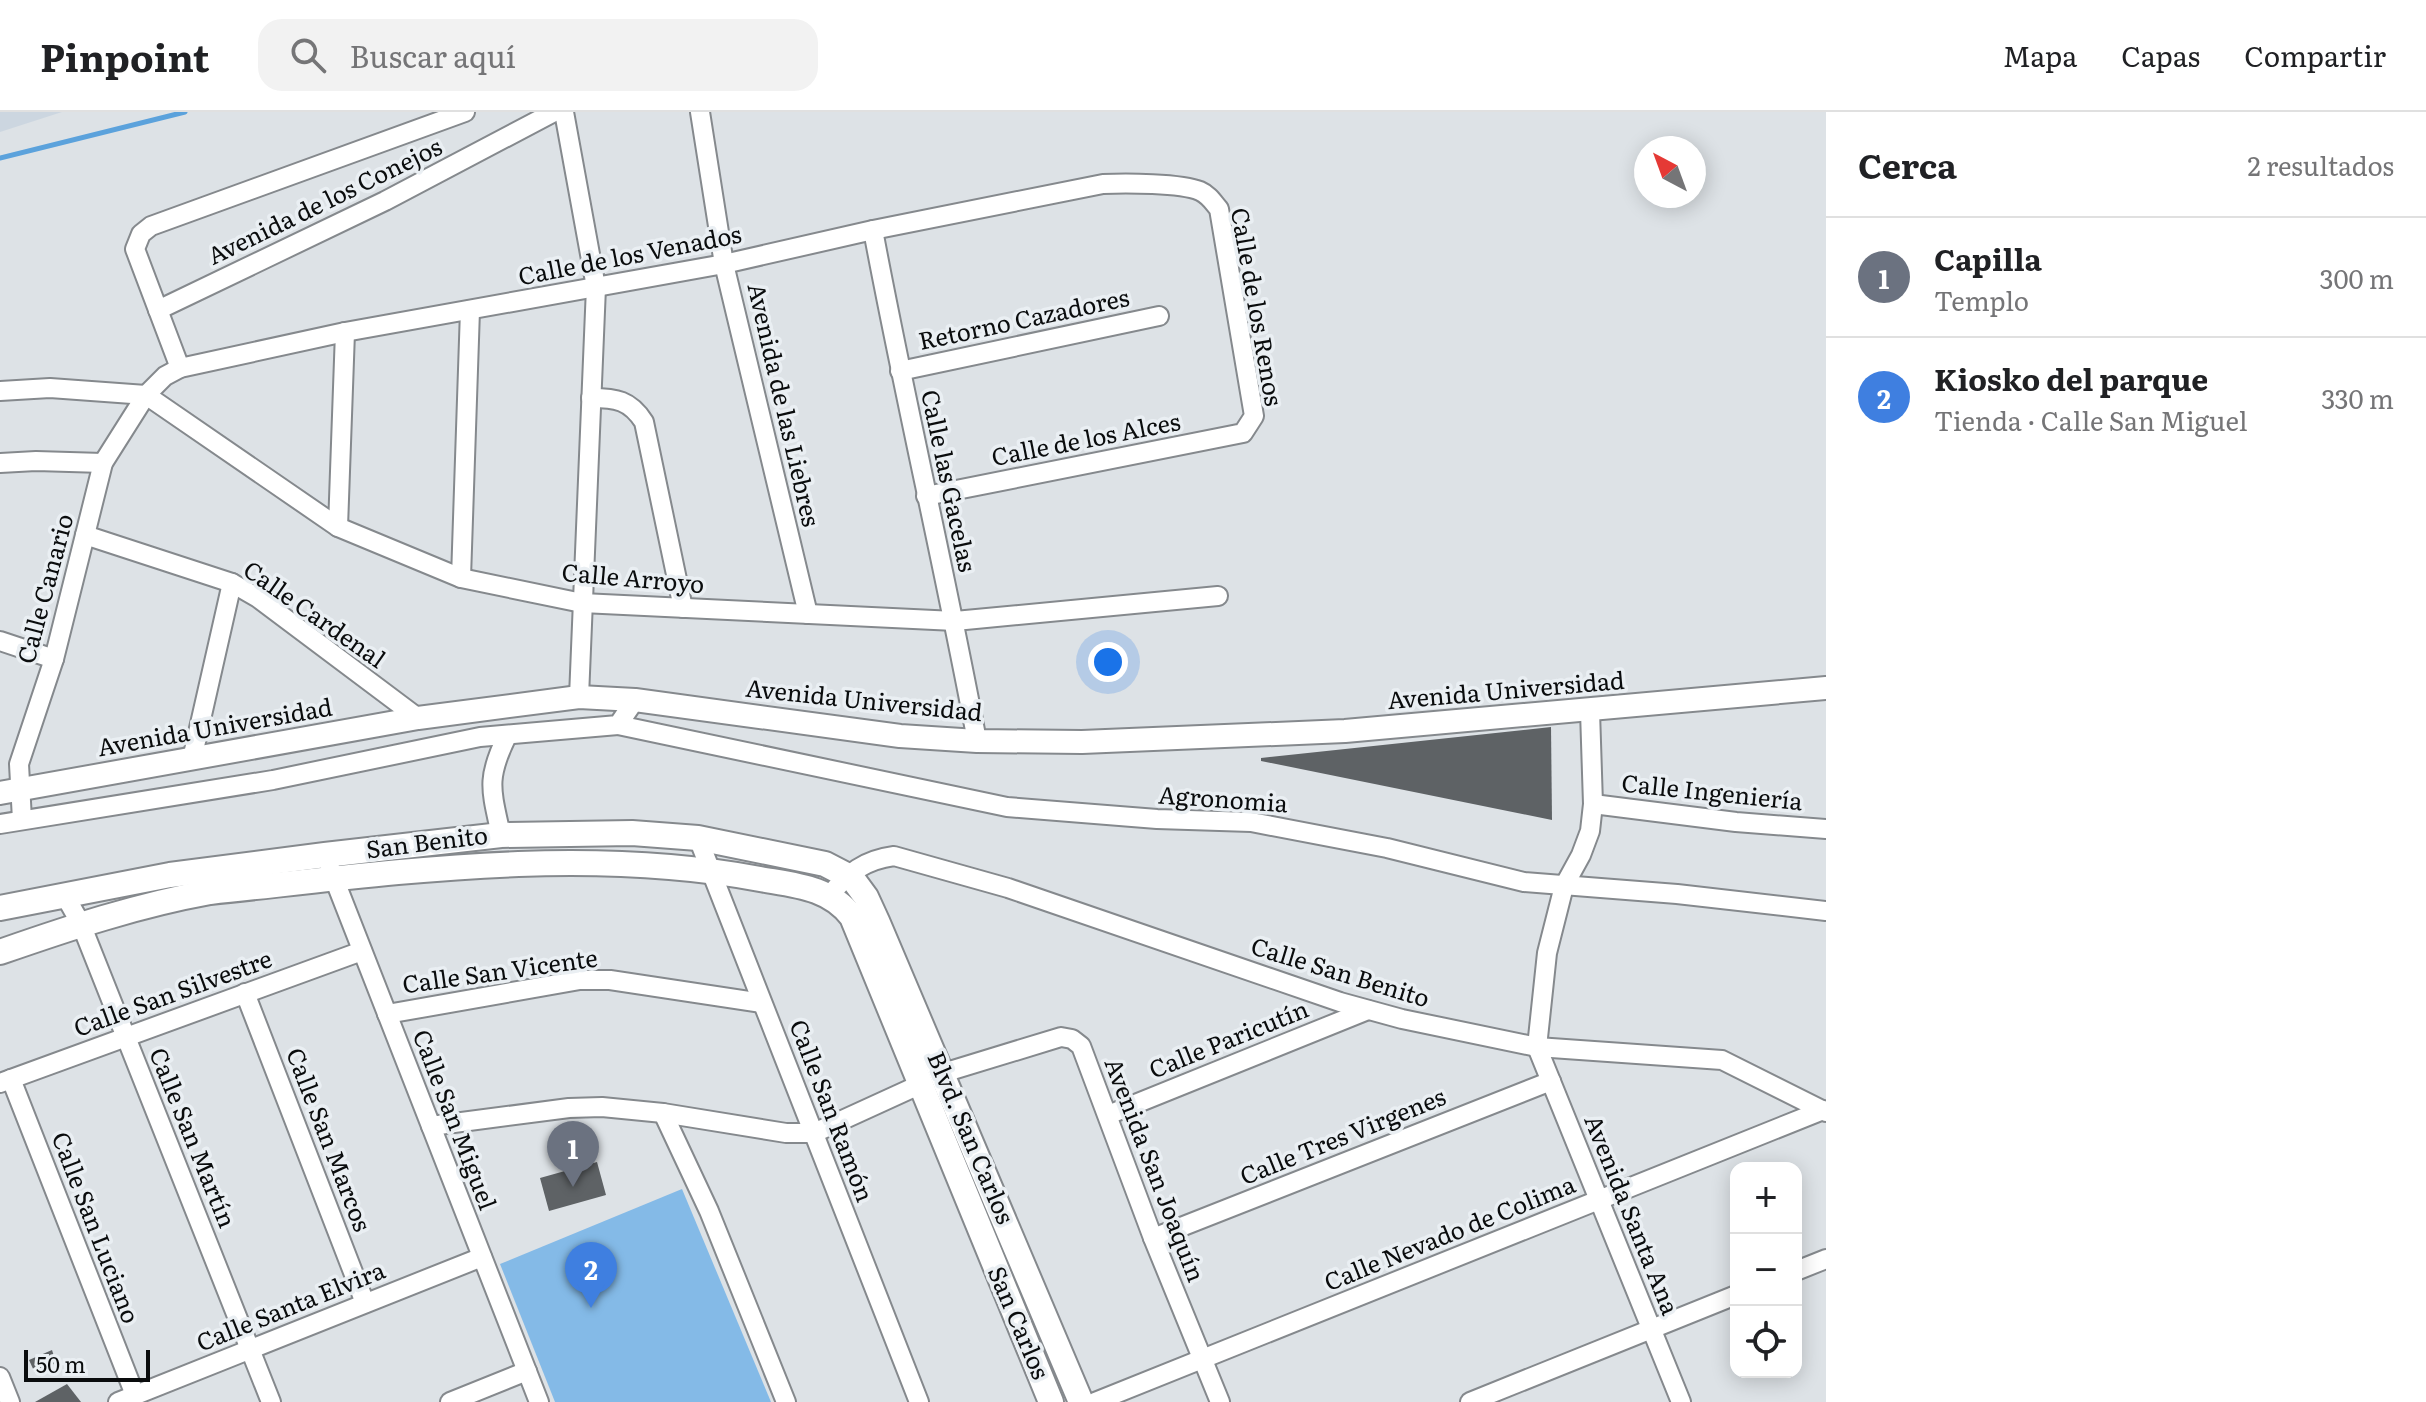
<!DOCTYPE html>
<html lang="es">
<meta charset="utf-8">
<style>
body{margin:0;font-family:Literata,serif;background:#f2f2f2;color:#202124}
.controls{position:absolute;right:24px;bottom:24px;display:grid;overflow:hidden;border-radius:16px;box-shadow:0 4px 20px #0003}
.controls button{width:72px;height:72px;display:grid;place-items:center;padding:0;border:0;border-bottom:2px solid #e0e0e0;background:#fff;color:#202124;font:40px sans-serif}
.compass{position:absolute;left:1634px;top:24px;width:72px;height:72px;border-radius:50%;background:#fff;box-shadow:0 4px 20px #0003;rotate:319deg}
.scale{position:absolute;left:24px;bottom:20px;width:126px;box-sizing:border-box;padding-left:8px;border:4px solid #0a0c0d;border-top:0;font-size:22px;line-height:28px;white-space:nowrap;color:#0a0c0d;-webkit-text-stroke:6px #eaeff3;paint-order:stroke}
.you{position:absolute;left:1108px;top:550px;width:28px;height:28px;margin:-20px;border:6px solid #fff;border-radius:50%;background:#1a73e8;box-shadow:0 0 0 12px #1a73e833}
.badge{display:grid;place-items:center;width:52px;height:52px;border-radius:50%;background:#0e82cb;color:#fff;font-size:26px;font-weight:700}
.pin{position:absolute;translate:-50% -66px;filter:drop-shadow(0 2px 4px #0008)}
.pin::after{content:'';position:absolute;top:42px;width:28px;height:24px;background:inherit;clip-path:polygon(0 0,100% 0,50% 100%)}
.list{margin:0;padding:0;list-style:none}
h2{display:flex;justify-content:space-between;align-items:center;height:104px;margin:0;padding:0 32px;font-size:34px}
h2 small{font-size:26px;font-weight:400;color:#757577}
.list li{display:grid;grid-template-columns:52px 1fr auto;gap:24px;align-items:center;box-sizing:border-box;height:120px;padding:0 32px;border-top:2px solid #e0e0e0}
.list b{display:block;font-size:30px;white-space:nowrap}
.list p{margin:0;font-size:26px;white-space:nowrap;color:#757577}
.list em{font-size:26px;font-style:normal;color:#757577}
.icon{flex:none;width:44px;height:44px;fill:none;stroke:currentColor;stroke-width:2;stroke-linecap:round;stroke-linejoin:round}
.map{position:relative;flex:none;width:1826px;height:1290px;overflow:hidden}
header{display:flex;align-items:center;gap:48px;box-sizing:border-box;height:112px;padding:0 40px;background:#fff;border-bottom:2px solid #e0e0e0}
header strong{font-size:38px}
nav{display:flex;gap:44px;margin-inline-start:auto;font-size:28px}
.search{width:560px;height:72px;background:#f2f2f2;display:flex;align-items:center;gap:20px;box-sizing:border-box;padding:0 28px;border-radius:24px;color:#757577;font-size:30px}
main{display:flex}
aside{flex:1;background:#fff}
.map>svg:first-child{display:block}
.built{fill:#ccd6e0}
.green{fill:#84bae7}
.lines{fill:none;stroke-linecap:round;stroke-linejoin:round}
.stream{stroke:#5ba2dc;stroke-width:5}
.building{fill:#5e6265}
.minor-casing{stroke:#85898d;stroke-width:22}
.tertiary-casing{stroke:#85898d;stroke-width:26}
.secondary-casing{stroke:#85898d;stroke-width:28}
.minor{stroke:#fff;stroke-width:18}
.tertiary{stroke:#fff;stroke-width:22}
.secondary{stroke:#fff;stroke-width:24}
.labels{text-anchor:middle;stroke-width:7;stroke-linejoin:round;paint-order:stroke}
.street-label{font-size:24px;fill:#0a0c0d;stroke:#eaeff3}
</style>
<header>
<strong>Pinpoint</strong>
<div class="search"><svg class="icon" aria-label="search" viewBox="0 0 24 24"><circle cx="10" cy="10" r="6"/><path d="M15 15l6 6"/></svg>Buscar aquí</div>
<nav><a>Mapa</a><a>Capas</a><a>Compartir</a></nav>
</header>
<main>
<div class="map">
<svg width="1826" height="1290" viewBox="0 0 1826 1290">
<rect width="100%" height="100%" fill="#dde2e6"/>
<path class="built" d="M0,0H62L0,20Z"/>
<path class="green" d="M682,1077L771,1290H555L500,1152Z"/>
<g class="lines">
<path class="stream" d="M0,46L185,0"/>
</g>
<g class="building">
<path d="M1551,615L1552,708L1261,649V646Z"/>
<path d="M597,1050L606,1083L549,1099L540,1066Z"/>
<path d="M52,1238L56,1251L35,1261L29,1248Z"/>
<path d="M67,1272L81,1290H35Z"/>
</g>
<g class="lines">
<defs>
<g id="minor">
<path d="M564,0L596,175L579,585"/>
<path d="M700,0L724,152L808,502"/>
<path d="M873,118C905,289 945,458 977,629"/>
<path d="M158,198L385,89L554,0"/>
<path d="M180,256L135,137L141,122L151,114L465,0"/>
<path d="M900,259L1159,204"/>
<path d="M0,279L50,276L146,283L338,415L461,466L582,491L955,509L1218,484"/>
<path d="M591,286C616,286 630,288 644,310L683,496"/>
<path d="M0,351L36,349L103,351"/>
<path d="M338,415L345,220"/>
<path d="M85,423L232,471L258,486L418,606"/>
<path d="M461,466L470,198"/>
<path d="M0,529L54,547"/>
<path d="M1590,599L1593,692L1590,719L1581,743L1564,774L1547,841L1537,935L1681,1290"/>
<path d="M618,613L1007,695L1157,707L1251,710L1387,736L1524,770L1677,782L1826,799"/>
<path d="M192,647L232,471"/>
<path d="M1593,692L1736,710L1826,717"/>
<path d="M22,708L19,652L54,547L103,351L146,283L165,264L180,256L345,220L724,152L873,118L1103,72C1125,71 1181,71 1200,79C1209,83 1213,90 1219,97L1254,304L1243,321L926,384"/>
<path d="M0,712L273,668L480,625L618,613L635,588"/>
<path d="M501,723C491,677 486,667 507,624"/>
<path d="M698,726L919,1290"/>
<path d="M330,756L539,1290"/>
<path d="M64,782L81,812L271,1290"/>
<path d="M829,784C848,761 864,748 894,744L1008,776L1340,890L1402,907L1537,935L1722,948L1826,1000"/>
<path d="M245,881L365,1191"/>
<path d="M387,902L580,868H610L762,891"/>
<path d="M943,961L1061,925L1072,927L1081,934L1153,1126L1220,1290"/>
<path d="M11,967L135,1283"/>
<path d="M0,971L362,839"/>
<path d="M663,1001L709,1099L786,1290"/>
<path d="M1108,1003L1368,898"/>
<path d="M431,1014L569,996L602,995L663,1001L786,1021H814L919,973"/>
<path d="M1153,1126L1551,969"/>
<path d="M1796,1159L1826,1147"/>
<path d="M0,1265L10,1290"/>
<path d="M118,1290L482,1145"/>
<path d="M450,1290L527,1259"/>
<path d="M1095,1290L1823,998"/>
<path d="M1470,1290L1736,1183"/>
</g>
<path id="tertiary" d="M0,681L418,606L579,585L635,588L900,624L977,629L1082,630L1345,619L1826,576"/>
<g id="secondary">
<path d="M0,796L170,763L325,743L501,723L632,721L698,726L825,752L852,766L866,785L877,809L1081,1290"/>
<path d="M0,840C69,816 138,793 210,780C392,761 577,733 760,767C794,773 830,775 852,805L1051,1290"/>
</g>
</defs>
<use href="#minor" class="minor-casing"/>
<use href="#tertiary" class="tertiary-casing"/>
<use href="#secondary" class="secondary-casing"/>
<use href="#minor" class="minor"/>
<use href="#tertiary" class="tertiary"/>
<use href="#secondary" class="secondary"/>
</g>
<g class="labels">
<g class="street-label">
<text transform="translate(325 90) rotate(-26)" y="8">Avenida de los Conejos</text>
<text transform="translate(630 144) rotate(-11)" y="8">Calle de los Venados</text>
<text transform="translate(1256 195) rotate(80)" y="8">Calle de los Renos</text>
<text transform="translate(1024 208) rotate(-12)" y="8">Retorno Cazadores</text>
<text transform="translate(783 293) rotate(77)" y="8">Avenida de las Liebres</text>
<text transform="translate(1086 328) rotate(-11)" y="8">Calle de los Alces</text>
<text transform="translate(948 369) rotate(78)" y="8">Calle las Gacelas</text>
<text transform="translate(633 467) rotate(5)" y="8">Calle Arroyo</text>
<text transform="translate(46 477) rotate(-75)" y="8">Calle Canario</text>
<text transform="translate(314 503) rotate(35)" y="8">Calle Cardenal</text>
<text transform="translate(1506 579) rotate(-5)" y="8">Avenida Universidad</text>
<text transform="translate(864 589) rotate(6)" y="8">Avenida Universidad</text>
<text transform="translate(215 616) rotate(-10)" y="8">Avenida Universidad</text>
<text transform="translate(1712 681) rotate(6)" y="8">Calle Ingeniería</text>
<text transform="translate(1223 688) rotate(4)" y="8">Agronomia</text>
<text transform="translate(427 731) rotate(-7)" y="8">San Benito</text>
<text transform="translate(500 860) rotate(-8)" y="8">Calle San Vicente</text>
<text transform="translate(1340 861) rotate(17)" y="8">Calle San Benito</text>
<text transform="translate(173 882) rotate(-20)" y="8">Calle San Silvestre</text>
<text transform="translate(1229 928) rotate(-22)" y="8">Calle Paricutín</text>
<text transform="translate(831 999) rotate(69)" y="8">Calle San Ramón</text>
<text transform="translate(454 1008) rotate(69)" y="8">Calle San Miguel</text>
<text transform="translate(1343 1025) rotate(-22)" y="8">Calle Tres Virgenes</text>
<text transform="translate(192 1026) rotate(68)" y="8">Calle San Martín</text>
<text transform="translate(970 1026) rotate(67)" y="8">Blvd. San Carlos</text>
<text transform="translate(328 1028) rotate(69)" y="8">Calle San Marcos</text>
<text transform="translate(1154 1058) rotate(69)" y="8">Avenida San Joaquín</text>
<text transform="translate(1631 1103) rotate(68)" y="8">Avenida Santa Ana</text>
<text transform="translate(95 1116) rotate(69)" y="8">Calle San Luciano</text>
<text transform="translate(1450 1122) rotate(-22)" y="8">Calle Nevado de Colima</text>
<text transform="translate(291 1195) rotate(-22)" y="8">Calle Santa Elvira</text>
<text transform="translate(1018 1211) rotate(67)" y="8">San Carlos</text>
</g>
</g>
</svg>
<div class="controls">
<button>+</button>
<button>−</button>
<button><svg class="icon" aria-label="locate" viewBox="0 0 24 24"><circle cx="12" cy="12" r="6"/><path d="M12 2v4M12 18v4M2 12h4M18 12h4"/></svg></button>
</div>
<svg class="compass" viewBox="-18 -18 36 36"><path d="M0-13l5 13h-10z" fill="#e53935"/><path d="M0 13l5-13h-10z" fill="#757577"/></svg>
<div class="scale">50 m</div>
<div class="you"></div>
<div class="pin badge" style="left:573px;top:1075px;background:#6b7280">1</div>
<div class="pin badge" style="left:591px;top:1196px;background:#3f7fe0">2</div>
</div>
<aside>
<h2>Cerca<small>2 resultados</small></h2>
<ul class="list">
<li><span class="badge" style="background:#6b7280">1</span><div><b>Capilla</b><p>Templo</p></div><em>300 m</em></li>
<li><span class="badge" style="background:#3f7fe0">2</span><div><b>Kiosko del parque</b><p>Tienda · Calle San Miguel</p></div><em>330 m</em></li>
</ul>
</aside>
</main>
